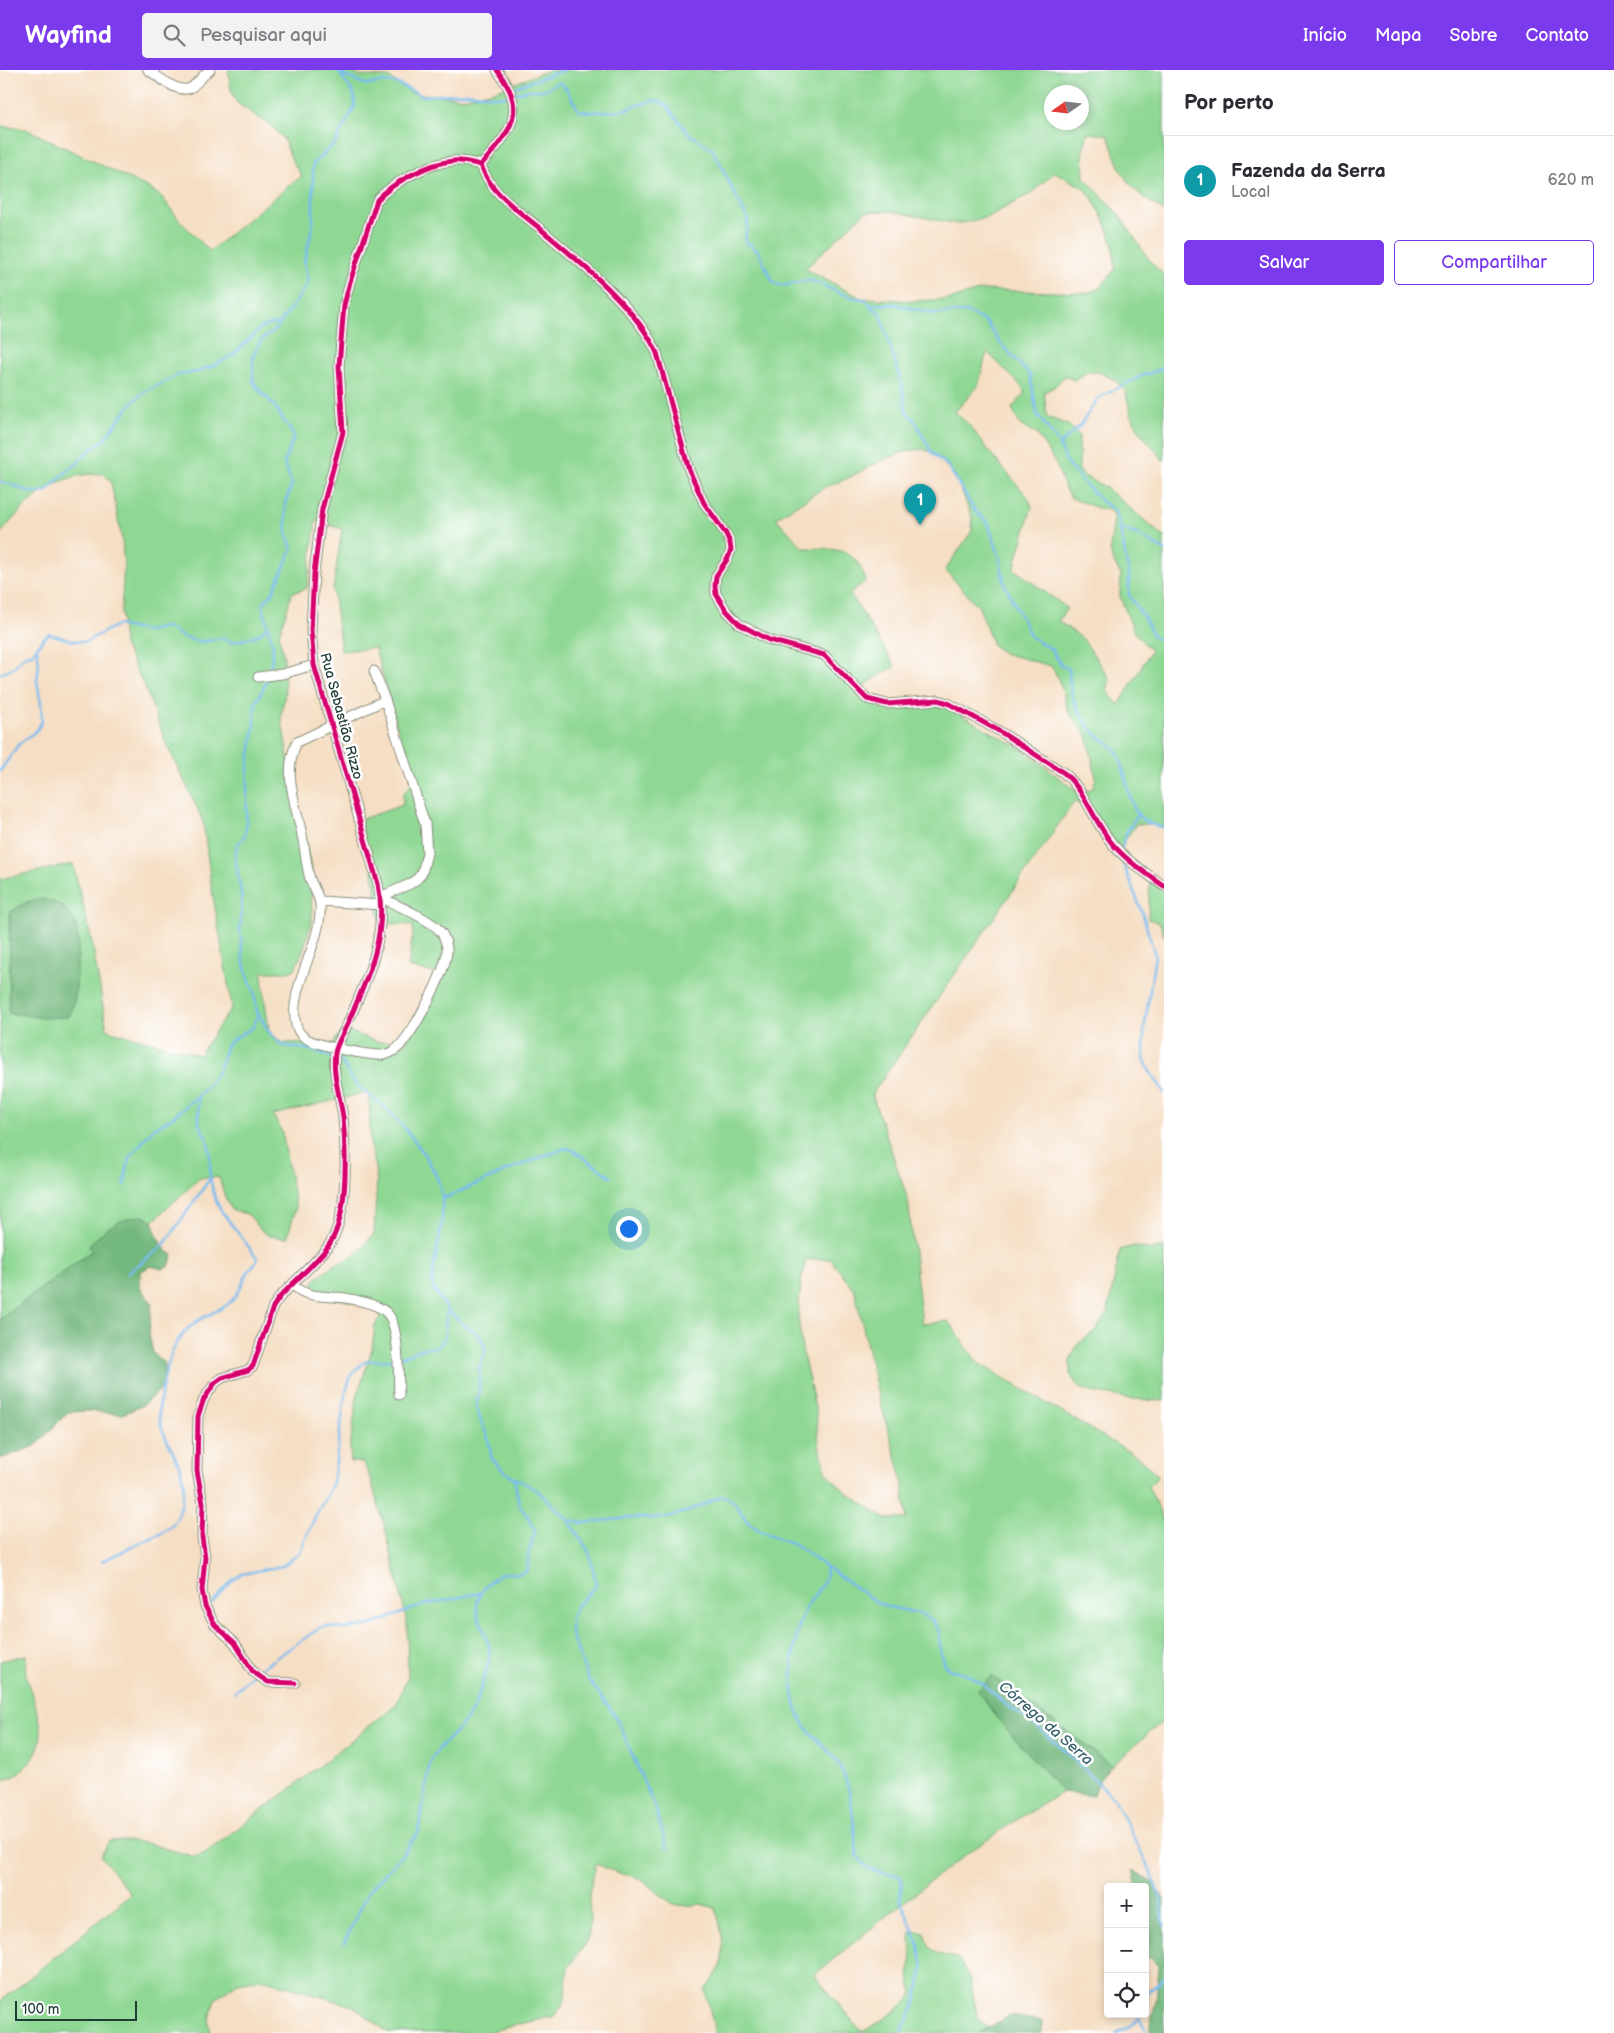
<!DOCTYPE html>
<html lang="pt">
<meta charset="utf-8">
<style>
body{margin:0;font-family:"Balsamiq Sans",sans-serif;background:#f2f2f3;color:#2b2b33}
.controls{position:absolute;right:15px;bottom:15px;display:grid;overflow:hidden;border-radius:5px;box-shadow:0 2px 8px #0003}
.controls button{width:45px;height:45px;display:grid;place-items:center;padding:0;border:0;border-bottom:1px solid #e1e1e2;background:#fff;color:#2b2b33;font:25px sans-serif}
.compass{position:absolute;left:1044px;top:15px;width:45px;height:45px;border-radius:50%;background:#fff;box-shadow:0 2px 8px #0003;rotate:256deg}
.scale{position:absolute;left:15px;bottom:12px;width:122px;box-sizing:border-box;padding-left:5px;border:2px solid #1f3d34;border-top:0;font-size:14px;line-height:18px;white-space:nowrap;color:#1f3d34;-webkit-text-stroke:4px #fff;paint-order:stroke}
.you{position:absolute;left:628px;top:1158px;width:18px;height:18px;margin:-12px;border:4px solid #fff;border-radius:50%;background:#1a73e8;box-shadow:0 0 0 8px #1a73e833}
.badge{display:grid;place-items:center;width:32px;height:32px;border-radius:50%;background:#7c3aed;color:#fff;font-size:16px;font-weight:700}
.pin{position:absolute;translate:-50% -41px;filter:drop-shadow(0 1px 2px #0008)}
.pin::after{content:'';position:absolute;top:26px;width:18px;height:15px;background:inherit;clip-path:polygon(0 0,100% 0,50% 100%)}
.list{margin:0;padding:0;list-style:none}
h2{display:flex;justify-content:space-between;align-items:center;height:65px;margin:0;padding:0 20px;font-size:21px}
h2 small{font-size:16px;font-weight:400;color:#7c7c81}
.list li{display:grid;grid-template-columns:32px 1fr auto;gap:15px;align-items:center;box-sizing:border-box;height:90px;padding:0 20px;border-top:1px solid #e1e1e2}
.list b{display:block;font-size:19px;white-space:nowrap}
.list p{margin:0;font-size:16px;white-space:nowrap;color:#7c7c81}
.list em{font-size:16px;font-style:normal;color:#7c7c81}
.actions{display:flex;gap:10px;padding:15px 20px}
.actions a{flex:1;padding:11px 0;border:1px solid #7c3aed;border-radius:5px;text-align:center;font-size:18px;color:#7c3aed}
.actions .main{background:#7c3aed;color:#fff}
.icon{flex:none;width:28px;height:28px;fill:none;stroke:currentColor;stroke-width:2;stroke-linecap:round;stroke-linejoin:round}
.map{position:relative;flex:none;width:1164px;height:1963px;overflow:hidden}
header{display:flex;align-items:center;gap:30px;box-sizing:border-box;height:70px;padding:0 25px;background:#7c3aed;color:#fff}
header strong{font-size:24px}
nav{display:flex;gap:28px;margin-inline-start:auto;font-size:18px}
.search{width:350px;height:45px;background:#f2f2f3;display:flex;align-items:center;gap:12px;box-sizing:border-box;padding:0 18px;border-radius:5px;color:#7c7c81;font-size:19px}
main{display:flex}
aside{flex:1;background:#fff}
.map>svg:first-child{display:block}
.green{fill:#8fd894;stroke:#578a64;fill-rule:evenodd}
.forest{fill:#73b87e;stroke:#497a59}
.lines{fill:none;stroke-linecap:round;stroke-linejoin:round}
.stream{stroke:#78bbee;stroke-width:2.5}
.street-casing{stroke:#8a8e7c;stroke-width:11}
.street{stroke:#fff;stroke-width:9}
.cycleway-casing{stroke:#fff;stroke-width:8}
.cycleway{stroke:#d6006c;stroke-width:5}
.labels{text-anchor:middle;stroke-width:5;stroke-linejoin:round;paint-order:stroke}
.street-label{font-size:14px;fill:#1f3d34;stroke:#fff}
.water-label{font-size:15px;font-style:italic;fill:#3a636c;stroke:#fff}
</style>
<header>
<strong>Wayfind</strong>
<div class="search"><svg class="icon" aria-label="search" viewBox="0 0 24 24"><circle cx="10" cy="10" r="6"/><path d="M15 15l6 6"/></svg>Pesquisar aqui</div>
<nav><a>Início</a><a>Mapa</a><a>Sobre</a><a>Contato</a></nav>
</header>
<main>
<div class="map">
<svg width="1164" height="1963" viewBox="0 0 1164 1963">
<rect width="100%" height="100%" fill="#fff"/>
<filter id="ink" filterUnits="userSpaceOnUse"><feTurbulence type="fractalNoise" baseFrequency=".02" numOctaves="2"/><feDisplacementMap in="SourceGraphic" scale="10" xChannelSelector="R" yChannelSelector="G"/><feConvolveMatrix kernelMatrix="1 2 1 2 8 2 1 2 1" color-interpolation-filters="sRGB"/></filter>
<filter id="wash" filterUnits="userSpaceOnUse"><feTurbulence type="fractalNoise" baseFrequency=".0096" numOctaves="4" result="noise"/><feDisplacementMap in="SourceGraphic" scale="20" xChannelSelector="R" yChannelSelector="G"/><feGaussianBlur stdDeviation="1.12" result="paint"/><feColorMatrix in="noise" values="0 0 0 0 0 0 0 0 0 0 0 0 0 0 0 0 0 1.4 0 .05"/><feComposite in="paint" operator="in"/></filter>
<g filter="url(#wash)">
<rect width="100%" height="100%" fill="#f5dec3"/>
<g class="green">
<path d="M228,0H347L360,6L388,7L413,23L463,28L495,21L549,0H1164V141C1127,119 1120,104 1108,65L1088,63L1083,81L1084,107L1119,145L1150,191L1164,205V391L1140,362L1132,347L1125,320L1113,309L1099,302H1088L1074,310L1065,306L1054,317L1044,322L1047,347L1068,355L1079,365V400L1084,406L1105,417L1164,467V758L1150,754H1136L1114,787L1082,735L1074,732L872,1024L908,1130L922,1254L948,1251L978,1293L1136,1386L1159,1406L1148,1416L1164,1452V1650L1112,1695L992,1607L978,1621L1001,1653L1063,1722C972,1773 894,1840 814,1905L862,1962L886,1948L909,1931L913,1923L909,1908L912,1883L910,1869L911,1862L917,1861L924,1863C931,1884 937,1885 958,1888L970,1910L978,1949L988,1958L979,1963H714L713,1953L705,1920C710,1913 717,1905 720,1896C726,1881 721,1853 715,1838L701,1834L687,1836L673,1834L639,1808L622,1804L596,1794L589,1823L590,1851L589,1864L584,1876L568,1898L564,1934L554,1946L483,1963H389L353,1936L262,1909L238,1913L215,1929L209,1953L211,1963H0V1932L131,1824L101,1786L109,1771H132L150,1774L195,1787L205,1783L285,1723L396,1635L408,1606L407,1552L386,1462L371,1410L363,1392H351L350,1378L357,1327L372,1279L375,1255L380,1247L379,1238L319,1225L312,1212L330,1197L354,1186L374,1164L377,1110L370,1072L369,1022L273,1045L282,1062L296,1138L287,1168L269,1166L261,1160L249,1145L231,1139L225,1127L219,1107L200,1108L153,1151L143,1146L93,1180L0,1249V809L73,794L92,872L107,960L199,985L232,937L211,814L203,751L165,670L146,620L124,575L121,541L124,496L122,470L111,412L104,404C58,401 28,430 0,464V56L26,59L147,117L162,127L180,151L210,181L292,113L302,107L293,92L283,68L272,57L237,33L231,20ZM1052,22H1082V52H1052ZM1055,102L1084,118L1092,128L1107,156L1113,175L1115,199L1100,218L1088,223L982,220L951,229L914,231L861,228L809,201L806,198L865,142L890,141L958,154L988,147L1030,124ZM987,282L1024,319V325L1012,338L1020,355L1037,364L1056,394L1066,421L1071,428L1098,438L1109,440L1114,446L1110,479L1112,489L1121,505L1120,526L1134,562L1151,581L1119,635L1107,621L1110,609L1083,569L1058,551L1067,538L1014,499L1032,436L1027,426L990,383L971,357L955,342L978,316ZM922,379L932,382L955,405L972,447V461L945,500L979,537L993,575L1003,583L1051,596L1059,609L1068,641L1087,665L1096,708L1093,718L1080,724L1025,681L949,638L915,634L869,633L857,620L895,596L850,523L866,511C856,476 834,479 803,478L776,448L825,417C859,407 886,382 922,379ZM316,451L342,459L333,519L341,581L375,578L413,712L403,724V735L359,750L372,796L380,853L413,855V864L408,897L434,903L421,944L403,975L390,971L378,972L343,959L331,976L312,972L282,973L269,961L262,907L263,902H288L295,899L303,881L312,851L311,798L288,687L281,645L285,623L284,588L279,565L292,523L307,518ZM9,844L44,948L22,944H11ZM830,1189L855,1221L877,1321L902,1408L907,1449H886L847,1423L827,1404L819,1375L816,1342L802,1279L798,1245L801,1212L806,1190Z"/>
<path d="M1150,809L1164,821V867L1160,853L1148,849Z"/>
<path d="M1133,1176L1152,1180L1164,1177V1331L1133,1329L1091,1322L1079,1318L1070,1304V1290L1078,1274L1097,1259L1108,1241L1120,1180Z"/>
<path d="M26,1585C26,1591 25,1599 26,1605C33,1636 54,1664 29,1693C17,1706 17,1706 0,1711V1591Z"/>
</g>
<g class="forest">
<path d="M41,829C82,835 80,868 77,901C76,916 76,933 69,947L44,948L9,943L10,842L27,832Z"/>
<path d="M143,1146L153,1151C155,1163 161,1179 173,1185L169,1196L162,1199L151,1196L141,1201L140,1218L152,1233L149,1264L153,1283L165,1294L163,1317L143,1335L123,1344L89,1341L68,1342L35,1376L0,1389V1249L92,1181L89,1176C105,1158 119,1148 143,1146Z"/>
<path d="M992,1606L1112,1695L1100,1709L1093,1726L1063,1722L1001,1653L978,1621Z"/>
<path d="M1133,1800L1155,1814L1164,1832V1963H1152L1150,1954L1156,1931L1159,1897L1151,1888L1145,1887V1817H1137Z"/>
<path d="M1009,1946L1042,1951V1963H979Z"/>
</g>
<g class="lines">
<g class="stream">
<path d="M341,4L367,15L381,12L396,13L423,26L467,23L500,27L528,20H544L559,12L566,18L579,41L590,42L620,41L651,31H658L667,36L688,63L713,80L748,150L745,171L758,181L773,212C786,221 798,208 812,211C829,216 847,230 865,229L871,237L880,243L902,315L906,341L915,351L932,383L948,396L975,441L988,453L1000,488L1004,513L1031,567L1051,579L1062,596L1069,599C1070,606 1069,612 1071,619C1074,636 1084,653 1097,665C1103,671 1113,675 1117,682C1132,709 1122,754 1164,757"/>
<path d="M514,21L515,18L520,15L565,0"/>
<path d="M869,235L894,234L935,244L967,242L986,252L1001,274L1030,305L1037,344L1058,372L1068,395L1101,431L1114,440L1118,449L1129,504V525L1145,549L1153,566L1164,573"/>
<path d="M1059,375L1080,356L1098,328L1141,306L1164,298"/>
<path d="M0,412C18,413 26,427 46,421L67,401L77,394L86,383L103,371L129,336L144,322L181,304L197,302L215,295L233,285L262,257L272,254H279"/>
<path d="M1120,458L1136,464L1164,480"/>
<path d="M270,603L273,576L263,537L265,531L272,524L292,479L287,465L285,433L292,414L284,393L294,366L274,335L260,321L253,311V286L262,269L275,260L300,226L308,211L304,194L313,153V94L335,73L355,36L354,24L337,0"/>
<path d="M0,604L14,597L25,585L32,584L44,568L49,564L75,571L85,572L117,555L146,561L167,557L183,567L202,572L222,568L231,572L239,571L260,564L267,557"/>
<path d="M268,608L255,635V651L248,698L246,759L244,767L237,775L235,786L242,830L240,860L243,886L245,898L254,922L257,942L269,962L281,975L316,981L331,987"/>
<path d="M0,701L19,674L37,660L42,651L41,633L37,611L39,592L37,579"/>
<path d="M1121,780L1126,763L1138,744"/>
<path d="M1121,788L1142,842L1155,885L1144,961V988L1149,1000L1164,1022"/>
<path d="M337,988C346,995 349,1007 357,1015C365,1024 376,1029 384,1037C405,1056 439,1097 442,1126C445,1156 434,1183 432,1213L434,1219L448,1241L463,1254L480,1266L484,1275L485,1283L479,1299L480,1312L476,1338L488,1368L492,1389L506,1403L538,1421L568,1450L582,1453L627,1448H665L689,1441L721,1426L727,1427L733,1431L748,1452L760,1461L794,1474L876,1532L889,1537L919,1543L932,1550L939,1560L941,1585L944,1594L949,1599L970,1606L984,1615L1004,1633L1038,1657L1086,1701L1114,1728L1152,1804L1159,1825L1164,1855"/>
<path d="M124,1115L129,1089L153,1059L173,1047L200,1024L217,1004L227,975L232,970L253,957L258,945"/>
<path d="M442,1129L518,1096L566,1078L573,1080L611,1107"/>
<path d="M127,1203L163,1176L209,1110"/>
<path d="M400,1288L424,1278L437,1277L441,1273L445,1266L446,1247L448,1241"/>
<path d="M569,1451L589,1482L596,1512L595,1517L576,1536L571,1548V1564L589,1611L610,1638L620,1656L655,1738L667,1778"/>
<path d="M102,1491L162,1463C174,1456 178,1449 181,1436C183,1427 185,1419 183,1410C180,1385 157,1364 159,1339C162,1316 168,1281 183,1264C196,1248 211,1245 227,1235C238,1227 241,1215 247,1204C250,1198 255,1194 258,1189L222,1142L215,1129L210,1108V1083L207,1069L199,1054L198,1027"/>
<path d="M825,1498C830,1510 814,1524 808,1534C797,1553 792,1586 792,1608C793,1637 799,1652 819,1672C827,1679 834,1686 839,1695C854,1721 853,1756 857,1784C866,1803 881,1803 899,1806L902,1809L900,1829L918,1872L923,1896L915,1934L901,1963"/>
<path d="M212,1533L233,1510L242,1504L282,1496L299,1484L315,1447L333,1413L345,1325L351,1305L363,1293L368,1291L395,1290"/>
<path d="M257,1601L321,1557L327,1556L344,1559L371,1555L423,1535L480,1523"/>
<path d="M234,1622L253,1605"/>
<path d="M344,1873L368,1822L401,1786L418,1763L430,1692C439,1673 458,1663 469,1646C477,1635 486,1602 489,1589C494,1567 467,1544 481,1523C485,1516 496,1504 503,1503C513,1502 520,1507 528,1499V1485L535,1461L530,1450L519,1434L514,1408"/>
<path d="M1145,1927L1149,1920L1164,1908"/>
<path d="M1136,1944L1148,1963"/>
<path d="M1116,1963L1125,1959L1139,1950"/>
</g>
</g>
</g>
<g filter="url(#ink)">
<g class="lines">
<defs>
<g id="street">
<path d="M148,0C158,6 180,26 192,17C198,12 203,5 210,0"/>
<path d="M481,95C490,122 515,138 537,156C576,189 636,236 657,283L689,400L704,433L726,464L730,473L731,480L728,488L716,506L715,516L716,524L726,540L739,554L769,570L824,585L867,629L887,634L938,630L948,633L999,661L1064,703C1086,722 1093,750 1111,772C1125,790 1146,803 1164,816"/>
<path d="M374,601L385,630"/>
<path d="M258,607L282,604L314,595"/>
<path d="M385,630L425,754L427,783L422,803L417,809L410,814L380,827C394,834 430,849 439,860C443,864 446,872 447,878C449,897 411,969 395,980C391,983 385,985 380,985C367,985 313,975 304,967C300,964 297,959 296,955C287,918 323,873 320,834C319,826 313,817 310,809C306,795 305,779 302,765C296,735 282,702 297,672Z"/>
<path d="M320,831L381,835"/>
<path d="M293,1215C304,1226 317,1226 332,1227C345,1227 378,1233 387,1243C400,1256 398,1307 399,1325"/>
<path d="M295,1613L268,1612L253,1602L235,1573L215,1555L205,1536L202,1520L205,1487L202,1467L203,1433L197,1401L198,1346L204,1329L215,1313L222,1308L248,1300L253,1296L273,1237L279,1228C294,1211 312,1197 326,1179C350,1150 346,1083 343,1047C340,1026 332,1004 335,983C337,971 346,960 350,948C369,905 388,863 378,814L314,595L311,560L314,503L322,439L343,362L339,296L344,235L350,212L377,130C393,112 429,93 453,91C462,90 472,93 481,95C498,75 522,53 511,24C508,15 502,8 497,0"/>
</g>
</defs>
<use href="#street" class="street-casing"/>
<use href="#street" class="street"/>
<defs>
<g id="cycleway">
<path d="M481,95C490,122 515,138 537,156C576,189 636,236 657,283L689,400L704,433L726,464L730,473L731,480L728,488L716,506L715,516L716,524L726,540L739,554L769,570L824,585L867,629L887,634L938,630L948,633L999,661L1064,703C1086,722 1093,750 1111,772C1125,790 1146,803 1164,816"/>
<path d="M295,1613L268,1612L253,1602L235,1573L215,1555L205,1536L202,1520L205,1487L202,1467L203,1433L197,1401L198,1346L204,1329L215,1313L222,1308L248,1300L253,1296L273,1237L279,1228C294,1211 312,1197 326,1179C350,1150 346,1083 343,1047C340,1026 332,1004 335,983C337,971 346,960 350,948C369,905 388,863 378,814L314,595L311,560L314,503L322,439L343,362L339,296L344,235L350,212L377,130C393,112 429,93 453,91C462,90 472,93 481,95C498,75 522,53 511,24C508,15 502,8 497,0"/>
</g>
</defs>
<use href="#cycleway" class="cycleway-casing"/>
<use href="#cycleway" class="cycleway"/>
</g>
</g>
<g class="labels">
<g class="street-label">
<text transform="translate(342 646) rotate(75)" y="5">Rua Sebastião Rizzo</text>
</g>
<g class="water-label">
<text transform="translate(1046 1653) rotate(41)" y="5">Córrego da Serra</text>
</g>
</g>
</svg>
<div class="controls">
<button>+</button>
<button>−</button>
<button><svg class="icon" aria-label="locate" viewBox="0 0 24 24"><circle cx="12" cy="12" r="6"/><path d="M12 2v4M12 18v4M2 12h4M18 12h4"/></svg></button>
</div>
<svg class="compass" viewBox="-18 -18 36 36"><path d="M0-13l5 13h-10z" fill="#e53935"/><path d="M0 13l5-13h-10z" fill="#7c7c81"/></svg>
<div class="scale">100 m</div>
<div class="you"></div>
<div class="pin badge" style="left:920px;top:455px;background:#0f9aa8">1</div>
</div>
<aside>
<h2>Por perto<small></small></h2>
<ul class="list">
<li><span class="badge" style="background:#0f9aa8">1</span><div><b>Fazenda da Serra</b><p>Local</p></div><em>620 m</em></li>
</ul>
<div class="actions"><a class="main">Salvar</a><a>Compartilhar</a></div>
</aside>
</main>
